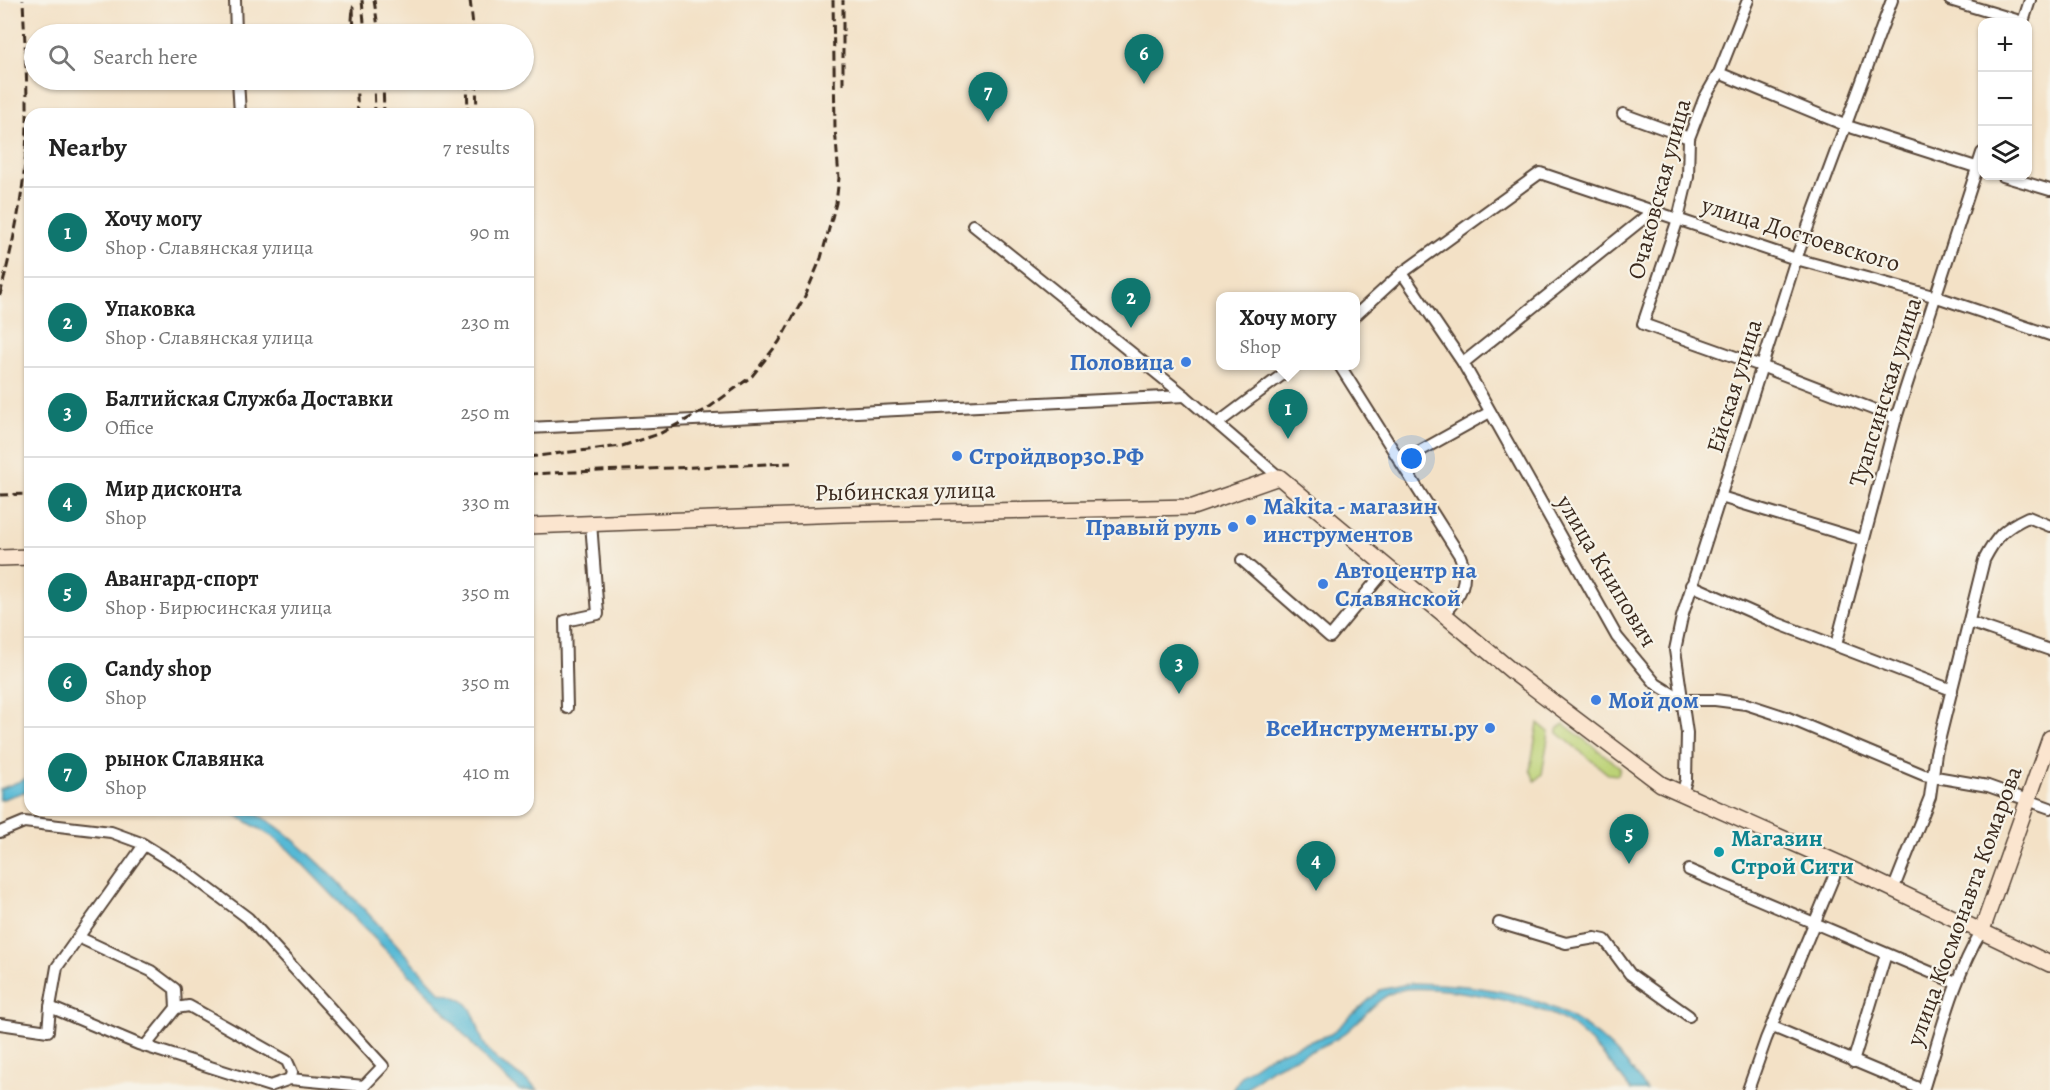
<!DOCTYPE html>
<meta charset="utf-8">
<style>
body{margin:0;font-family:Alegreya,serif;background:#f6f6f6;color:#222}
.controls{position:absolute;right:18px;top:18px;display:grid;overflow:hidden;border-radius:12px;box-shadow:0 2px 4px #0004}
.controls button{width:54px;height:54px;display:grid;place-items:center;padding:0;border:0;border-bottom:2px solid #e0e0e0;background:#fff;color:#222;font:30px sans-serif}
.you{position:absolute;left:1412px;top:459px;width:21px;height:21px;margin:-15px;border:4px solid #fff;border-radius:50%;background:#1a73e8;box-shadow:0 0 0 9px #1a73e833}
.badge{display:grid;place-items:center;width:39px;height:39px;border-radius:50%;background:#0f766e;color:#fff;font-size:20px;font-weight:700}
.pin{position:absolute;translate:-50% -50px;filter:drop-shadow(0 2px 3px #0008)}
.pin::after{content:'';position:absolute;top:32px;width:21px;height:18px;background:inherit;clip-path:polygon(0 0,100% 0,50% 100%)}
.popup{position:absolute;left:1216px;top:292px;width:144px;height:78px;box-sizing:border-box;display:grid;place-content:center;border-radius:12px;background:#fff;filter:drop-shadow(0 2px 4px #0005);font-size:20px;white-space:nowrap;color:#767676}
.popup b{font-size:22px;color:#222}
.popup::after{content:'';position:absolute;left:50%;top:100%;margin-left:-12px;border:12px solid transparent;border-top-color:#fff}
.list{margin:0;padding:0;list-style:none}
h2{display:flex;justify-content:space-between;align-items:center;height:78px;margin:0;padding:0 24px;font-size:26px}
h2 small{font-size:20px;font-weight:400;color:#767676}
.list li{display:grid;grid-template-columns:39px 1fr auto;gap:18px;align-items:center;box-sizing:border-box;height:90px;padding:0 24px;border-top:2px solid #e0e0e0}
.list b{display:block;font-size:22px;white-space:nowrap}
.list p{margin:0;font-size:20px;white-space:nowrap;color:#767676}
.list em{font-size:20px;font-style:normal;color:#767676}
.icon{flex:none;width:33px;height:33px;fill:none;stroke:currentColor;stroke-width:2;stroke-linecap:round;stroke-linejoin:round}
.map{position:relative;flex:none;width:2050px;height:1090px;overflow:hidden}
.search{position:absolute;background:#fff;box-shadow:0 2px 4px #0004;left:24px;top:24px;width:510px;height:66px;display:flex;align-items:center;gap:15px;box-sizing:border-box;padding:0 21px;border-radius:33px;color:#767676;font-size:22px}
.panel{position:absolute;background:#fff;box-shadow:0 2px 4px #0004;left:24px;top:108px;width:510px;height:708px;border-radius:18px}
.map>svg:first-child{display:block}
.green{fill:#bcd276;stroke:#7c7e4a;stroke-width:1.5}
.water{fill:#56b9d5;stroke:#48727a;stroke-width:1.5}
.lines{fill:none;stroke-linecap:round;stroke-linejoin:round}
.street-casing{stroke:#574537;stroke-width:14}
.secondary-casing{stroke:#574537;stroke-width:18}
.street{stroke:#fff;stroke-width:10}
.secondary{stroke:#fbe5cf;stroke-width:15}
.rail{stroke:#3b2a1e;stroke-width:3;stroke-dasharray:9 4.5;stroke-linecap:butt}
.shop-dot{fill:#3f7fe0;stroke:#f7f3e8;stroke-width:2}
.culture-dot{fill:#0f9aa8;stroke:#f7f3e8;stroke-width:2}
.labels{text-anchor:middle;stroke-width:4.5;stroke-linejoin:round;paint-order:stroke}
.street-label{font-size:24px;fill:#3b2a1e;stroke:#f7f3e8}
.shop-label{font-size:24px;font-weight:bold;fill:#366cbe;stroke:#f7f3e8;text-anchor:start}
.culture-label{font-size:24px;font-weight:bold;fill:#0d838f;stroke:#f7f3e8;text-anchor:start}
</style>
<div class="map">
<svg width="2050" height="1090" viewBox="0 0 2050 1090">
<rect width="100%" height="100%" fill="#f7f3e8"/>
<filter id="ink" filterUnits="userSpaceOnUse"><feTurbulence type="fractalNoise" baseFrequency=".0167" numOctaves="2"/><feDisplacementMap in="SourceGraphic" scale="12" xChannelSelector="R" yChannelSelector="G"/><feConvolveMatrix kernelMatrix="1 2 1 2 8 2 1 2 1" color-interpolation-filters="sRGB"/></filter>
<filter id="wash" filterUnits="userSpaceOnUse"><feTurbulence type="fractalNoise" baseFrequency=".008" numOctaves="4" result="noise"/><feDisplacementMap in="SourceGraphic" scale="24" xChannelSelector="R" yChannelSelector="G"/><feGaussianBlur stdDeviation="1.35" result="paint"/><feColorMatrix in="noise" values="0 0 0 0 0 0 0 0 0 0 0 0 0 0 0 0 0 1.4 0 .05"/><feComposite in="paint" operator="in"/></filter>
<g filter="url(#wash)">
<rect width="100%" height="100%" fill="#f3e1c6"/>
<g class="green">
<path d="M1538,723L1549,732L1542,774L1535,781L1530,770Z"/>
<path d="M1564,724L1620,767L1618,775L1608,774L1558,733V728Z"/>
</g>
<g class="water">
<path d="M30,777V790L0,800V789Z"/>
<path d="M227,810C233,810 241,809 246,810C294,822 402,953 441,993C487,1000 469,1032 493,1056C506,1069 525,1077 538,1090H519L489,1064L436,1002L289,850L273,837Z"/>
<path d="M1412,983C1512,985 1587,1002 1647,1090H1631C1612,1065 1592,1039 1565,1021C1538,1003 1434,983 1401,990C1375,995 1359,1027 1336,1039C1305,1057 1270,1062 1246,1090H1232L1243,1074L1269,1056L1331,1034L1380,990Z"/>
</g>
</g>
<g filter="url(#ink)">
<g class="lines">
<defs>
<g id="street">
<path d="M235,0L236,34"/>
<path d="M1748,0L1719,73L1704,99L1689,138L1688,177L1678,219L1643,324L1761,366L1896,418"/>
<path d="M1950,0L2023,22"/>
<path d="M2023,22L2030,0"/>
<path d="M1719,73L1847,126L1982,169"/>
<path d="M238,80L240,114"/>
<path d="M1623,114L1689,138"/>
<path d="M2003,176L2050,190"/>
<path d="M973,225L1185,396L1279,477"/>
<path d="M1402,273L1463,363L1617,637L1656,684L1682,700H1715L1746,704L1786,717L1924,775L1988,786L2050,808"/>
<path d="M1356,315L1402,273L1540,173L1796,259L1937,297L2050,335"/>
<path d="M1463,363L1654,210"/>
<path d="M1340,366L1460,556C1470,580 1461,596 1443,614"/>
<path d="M1218,423L1294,366"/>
<path d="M528,428L1185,396"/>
<path d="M1402,461L1490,412"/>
<path d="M1721,497L1862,540"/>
<path d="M1242,560L1330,637L1388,567"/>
<path d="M1691,585L1774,622L1952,690"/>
<path d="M1969,622L2050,650"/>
<path d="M1836,645L1896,418L1982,153"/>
<path d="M567,708L565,621L598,614L591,523"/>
<path d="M1682,794L1686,780L1687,733L1675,650L1682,617L1796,259L1892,0"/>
<path d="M0,832L24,822L111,832L141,843L180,867L248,918L383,1066L364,1086L290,1079L270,1086L138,1044L50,1007L48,1031L0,1024"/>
<path d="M1689,870L1956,983"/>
<path d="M1893,890L1930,797L1936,753L1984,560C1996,537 2004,528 2028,517L2050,526"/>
<path d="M1499,923L1566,943L1595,938L1605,940L1630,974L1689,1016"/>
<path d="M78,937L151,971L175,989L176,1008L146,1045"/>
<path d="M50,1007L57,967L144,845"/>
<path d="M176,1008L189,1006L287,1061L292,1072L290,1079"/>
<path d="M1773,1027L1923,1090"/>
<path d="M1853,1062L1886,954"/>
<path d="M1748,1090L1766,1039L1839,864"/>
<path d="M1923,1090C1940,1036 1953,979 1982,930"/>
</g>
<g id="secondary">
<path d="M528,526L843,514L1193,507L1279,477L1513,672L1661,784L1838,863L2050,964"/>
<path d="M0,558L30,557"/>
<path d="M1982,930L2050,738"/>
</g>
</defs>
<use href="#street" class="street-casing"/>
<use href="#secondary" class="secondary-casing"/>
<use href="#street" class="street"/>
<use href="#secondary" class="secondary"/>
<g class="rail">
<path d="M362,0L365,34"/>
<path d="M374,0L379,34"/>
<path d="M470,0L474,34"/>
<path d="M351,34L353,7L354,34"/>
<path d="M356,80L358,114"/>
<path d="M374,80L375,114"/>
<path d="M383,80L384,114"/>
<path d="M467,80L468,114"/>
<path d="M476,80L477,114"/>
<path d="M843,85V0"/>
<path d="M0,295C12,248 23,199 26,151C29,101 25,50 23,0"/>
<path d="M528,457L622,446L659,434L707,409L752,376L779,342L805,296L821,258L836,203L839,178L835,128L833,0"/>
<path d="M528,474L791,463"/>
<path d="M0,495L30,494"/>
</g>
</g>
</g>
<g class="shop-dot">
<circle cx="1186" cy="362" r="6"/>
<circle cx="957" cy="456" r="6"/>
<circle cx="1251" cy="520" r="6"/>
<circle cx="1233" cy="527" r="6"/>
<circle cx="1323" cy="584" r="6"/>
<circle cx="1596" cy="700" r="6"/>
<circle cx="1490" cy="728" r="6"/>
</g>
<circle class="culture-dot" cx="1719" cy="852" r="6"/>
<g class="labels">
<g class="street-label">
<text transform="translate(1659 189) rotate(-75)" y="8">Очаковская улица</text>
<text transform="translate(1801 234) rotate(17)" y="8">улица Достоевского</text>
<text transform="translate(1734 386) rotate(-73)" y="8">Ейская улица</text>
<text transform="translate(1885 392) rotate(-73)" y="8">Туапсинская улица</text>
<text transform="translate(905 491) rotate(-1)" y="8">Рыбинская улица</text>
<text transform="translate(1607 571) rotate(59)" y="8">улица Книпович</text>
<text transform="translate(1964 906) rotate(-70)" y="8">улица Космонавта Комарова</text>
</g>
<g class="shop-label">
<text x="1174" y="370" text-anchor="end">Половица</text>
<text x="969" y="464">Стройдвор30.РФ</text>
<text x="1263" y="514">Makita - магазин<tspan x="1263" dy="28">инструментов</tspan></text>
<text x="1221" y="535" text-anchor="end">Правый руль</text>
<text x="1335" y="578">Автоцентр на<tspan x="1335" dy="28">Славянской</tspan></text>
<text x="1608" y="708">Мой дом</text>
<text x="1478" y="736" text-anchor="end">ВсеИнструменты.ру</text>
</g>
<g class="culture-label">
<text x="1731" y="846">Магазин<tspan x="1731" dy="28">Строй Сити</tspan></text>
</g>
</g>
</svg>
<div class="controls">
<button>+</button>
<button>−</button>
<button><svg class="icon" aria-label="layers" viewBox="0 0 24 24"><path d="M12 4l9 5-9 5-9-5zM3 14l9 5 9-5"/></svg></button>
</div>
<div class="you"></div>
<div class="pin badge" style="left:1288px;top:439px">1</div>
<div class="popup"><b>Хочу могу</b>Shop</div>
<div class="pin badge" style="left:1131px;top:328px">2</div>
<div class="pin badge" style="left:1179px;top:694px">3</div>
<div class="pin badge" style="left:1316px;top:891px">4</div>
<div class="pin badge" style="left:1629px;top:864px">5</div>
<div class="pin badge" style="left:1144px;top:84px">6</div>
<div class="pin badge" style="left:988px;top:122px">7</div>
<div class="search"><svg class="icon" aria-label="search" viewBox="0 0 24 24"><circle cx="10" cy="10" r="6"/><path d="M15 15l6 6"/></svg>Search here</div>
<section class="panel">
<h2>Nearby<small>7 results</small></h2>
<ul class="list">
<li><span class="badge">1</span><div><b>Хочу могу</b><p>Shop · Славянская улица</p></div><em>90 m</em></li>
<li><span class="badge">2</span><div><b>Упаковка</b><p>Shop · Славянская улица</p></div><em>230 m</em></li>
<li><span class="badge">3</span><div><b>Балтийская Служба Доставки</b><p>Office</p></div><em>250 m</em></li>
<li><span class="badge">4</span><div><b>Мир дисконта</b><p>Shop</p></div><em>330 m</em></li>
<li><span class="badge">5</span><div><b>Авангард-cпорт</b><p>Shop · Бирюсинская улица</p></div><em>350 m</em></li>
<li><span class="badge">6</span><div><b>Candy shop</b><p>Shop</p></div><em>350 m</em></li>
<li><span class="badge">7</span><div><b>рынок Славянка</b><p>Shop</p></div><em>410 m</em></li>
</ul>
</section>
</div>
